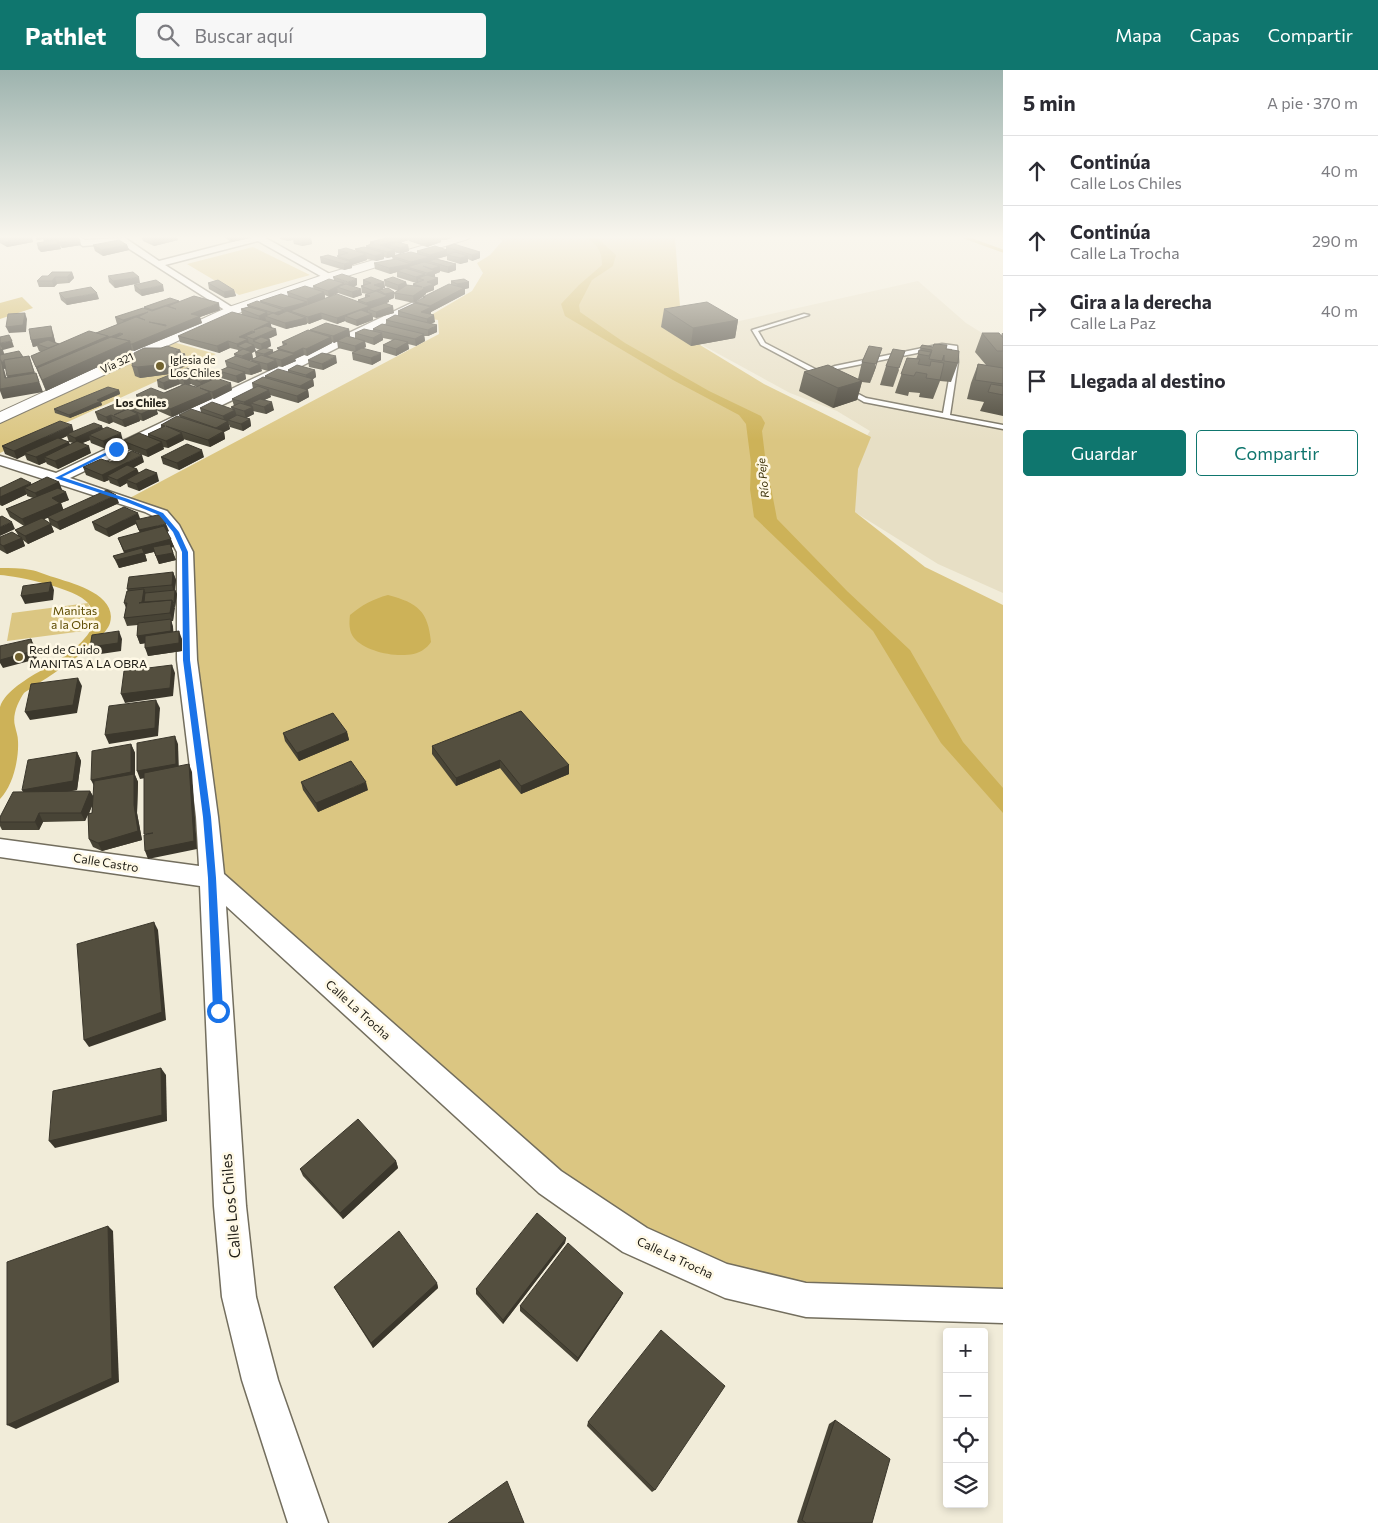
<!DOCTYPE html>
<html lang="es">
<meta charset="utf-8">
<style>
body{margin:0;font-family:Commissioner,sans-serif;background:#f7f7f7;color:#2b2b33}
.controls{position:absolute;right:15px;bottom:15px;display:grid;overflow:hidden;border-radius:5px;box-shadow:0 2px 8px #0003}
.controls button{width:45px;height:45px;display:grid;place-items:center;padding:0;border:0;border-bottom:1px solid #e1e1e2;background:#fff;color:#2b2b33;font:25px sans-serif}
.stop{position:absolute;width:15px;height:15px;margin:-11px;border:4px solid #1a73e8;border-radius:50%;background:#fff}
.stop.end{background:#1a73e8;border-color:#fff;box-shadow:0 1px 5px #0008}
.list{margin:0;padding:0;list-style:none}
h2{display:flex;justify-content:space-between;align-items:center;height:65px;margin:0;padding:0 20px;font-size:21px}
h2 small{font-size:16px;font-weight:400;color:#7c7c81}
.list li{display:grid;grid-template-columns:32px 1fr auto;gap:15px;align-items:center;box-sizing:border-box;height:70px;padding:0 20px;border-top:1px solid #e1e1e2}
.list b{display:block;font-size:19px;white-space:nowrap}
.list p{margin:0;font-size:16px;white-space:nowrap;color:#7c7c81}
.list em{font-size:16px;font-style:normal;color:#7c7c81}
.actions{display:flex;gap:10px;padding:15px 20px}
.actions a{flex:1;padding:11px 0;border:1px solid #0f766e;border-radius:5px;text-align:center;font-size:18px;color:#0f766e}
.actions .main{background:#0f766e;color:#fff}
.icon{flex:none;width:28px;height:28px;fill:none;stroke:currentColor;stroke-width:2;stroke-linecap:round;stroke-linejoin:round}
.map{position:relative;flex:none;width:1003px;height:1453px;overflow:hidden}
header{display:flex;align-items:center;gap:30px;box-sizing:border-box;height:70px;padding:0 25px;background:#0f766e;color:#fff}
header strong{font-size:24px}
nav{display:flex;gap:28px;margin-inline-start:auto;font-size:18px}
.search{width:350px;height:45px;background:#f7f7f7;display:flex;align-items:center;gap:12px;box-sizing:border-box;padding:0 18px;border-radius:5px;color:#7c7c81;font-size:19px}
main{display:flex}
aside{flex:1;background:#fff}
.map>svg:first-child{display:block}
.built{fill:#e7dfc5}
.green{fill:#dbc682}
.water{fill:#cdb258}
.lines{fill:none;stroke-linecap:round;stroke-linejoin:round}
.stream{stroke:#cdb258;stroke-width:3}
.lane-casing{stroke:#736e5e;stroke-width:3}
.street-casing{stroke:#736e5e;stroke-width:3}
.secondary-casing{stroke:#736e5e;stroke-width:2}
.lane{fill:#fff;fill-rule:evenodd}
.street{fill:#fff;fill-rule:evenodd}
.secondary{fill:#fff;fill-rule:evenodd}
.wall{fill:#484436;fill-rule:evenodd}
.shaded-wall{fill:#3b372c}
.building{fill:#544f3f;stroke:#3b372c;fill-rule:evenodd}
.route{fill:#1a73e8}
.poi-dot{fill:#71622f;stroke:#fff9e6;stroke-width:2}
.labels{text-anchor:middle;stroke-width:5;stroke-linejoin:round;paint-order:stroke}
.far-poi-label{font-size:11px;fill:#222019;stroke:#fff9e6;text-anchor:start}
.far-street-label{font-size:11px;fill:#222019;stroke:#fff9e6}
.far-neighbourhood-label{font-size:11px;font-weight:bold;fill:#222019;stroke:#fff9e6}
.far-water-label{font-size:11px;font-style:italic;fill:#392e05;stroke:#fff9e6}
.park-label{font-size:12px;fill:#5f4d02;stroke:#fff9e6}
.poi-label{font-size:12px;fill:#222019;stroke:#fff9e6;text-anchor:start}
.street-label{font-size:12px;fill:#222019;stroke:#fff9e6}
.near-street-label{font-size:15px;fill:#222019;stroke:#fff9e6}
</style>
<header>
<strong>Pathlet</strong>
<div class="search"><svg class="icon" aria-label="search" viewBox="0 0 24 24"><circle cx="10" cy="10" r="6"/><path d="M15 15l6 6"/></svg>Buscar aquí</div>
<nav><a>Mapa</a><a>Capas</a><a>Compartir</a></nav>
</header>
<main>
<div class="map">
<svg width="1003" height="1453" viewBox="0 0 1003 1453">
<rect width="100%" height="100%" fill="#f1ecd9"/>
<path class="built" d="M918,211L966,253L1003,276V523L938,494L829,426L870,361L837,341L790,323L682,264Z"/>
<g class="green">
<path d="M495,167H675L682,264L764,314L871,367L858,399L855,442L925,497L1003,535V1218L788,1226L635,1170L212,808L185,482L156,442L126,430L439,264L438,250L426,248L472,221L483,203L477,193L490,185L503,170Z"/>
<path d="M253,177L310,205L239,225L187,194Z"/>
<path d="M173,272L216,284L0,383V351Z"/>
<path d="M88,533L95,551L91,560L7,571L12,543Z"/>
</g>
<g class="water">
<path d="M586,167H596L616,185L613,196L592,210L579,235L580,242L625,273L709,321L761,346L765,353L762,361L765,386L777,449L847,521L910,580L963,672L1003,718V743L941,673L873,561L754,447L750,419L751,393L746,354L739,345L673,310L565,246L561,234L579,215L602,195C602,181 597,175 586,167Z"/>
<path d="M22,227L33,238L0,249V233Z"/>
<path d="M0,498C10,498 21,498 31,500C38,501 46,505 53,507C71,513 118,524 110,553C104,573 42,611 24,623C18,632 12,645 15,656C16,661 18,666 18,671C19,689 13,716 0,729V637C12,604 80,593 95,551C94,545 92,538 88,533C77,519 18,506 0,505Z"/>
<path d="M388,525C418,533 428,541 431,572C429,575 426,578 423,580C407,591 366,583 354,568C349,562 349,553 350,545C362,535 373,529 388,525Z"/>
</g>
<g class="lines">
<path class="stream" d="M964,167L1003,181"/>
<defs>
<path id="lane" d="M804,244L809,245L758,261L765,273L821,302L835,296L942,274L957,276L958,292L950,345L1003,355V359L864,332L842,319L847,318L866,328L943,343L952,292V279L942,278L837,299L825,305V307L823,308L761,275L752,260Z"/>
<g id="street">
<path d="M69,167H80L85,170L125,168L159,191L252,167H264L335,207L330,210L326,209L258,171L165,195L235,239L236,241L231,244L120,173L83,176Z"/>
<path d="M424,227L428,228L429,230L428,232L270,312L70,408L167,441L179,455L193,482L197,590L218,747L224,804L561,1101L647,1158L727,1194L806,1213L1003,1219V1253L806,1247L725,1228L623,1182L539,1123L226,836L246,1136L256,1227L278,1310L328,1453H288L242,1310L222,1227L214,1136L200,816L0,787V769L199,796L196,747L177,590V482L164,457L155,447L145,442L0,395V386L56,403Z"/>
</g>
<path id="secondary" d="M452,167H470L468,169L334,210L236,244L0,353V342L226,238L326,204Z"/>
</defs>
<use href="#lane" class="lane-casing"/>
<use href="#street" class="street-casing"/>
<use href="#secondary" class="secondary-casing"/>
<use href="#lane" class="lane"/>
<use href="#street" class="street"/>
<use href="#secondary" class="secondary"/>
</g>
<g class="wall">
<path d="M0,167L33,172L7,177L0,173Z"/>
<path d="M35,167H65V168L81,175L62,178L60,176L61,179L41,182L38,179L37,173L44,172L43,169L37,170Z"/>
<path d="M141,167H177L178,170L154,176L143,171L142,168Z"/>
<path d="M224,167H251V168L231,172Z"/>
<path d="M280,167H308L311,168L312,174L302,176L294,174L293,170L287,171L280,169Z"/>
<path d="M385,167H452V168L445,170L441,169V172L427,177L409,171V170L402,172V173L408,175L409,181L400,184L395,182V185L417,183V181L446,180V177L454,174L480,188L472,191L468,189V192L460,194L447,190V186L437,189L456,194V200L448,203L440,201V202L435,204V207H434L438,208V214L434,216V220L426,223V224L414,233L395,229L394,223L398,221L385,216L384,210L406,212L407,215L413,216V214L416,213L397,207V202L390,204L375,199L374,193L393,190L392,187L387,188L384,187V189L376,191L367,189V190L352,195V198L344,200L321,193L320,187L338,188L337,186H338V180L356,181L355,179L366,177V176L370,175V172L385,168Z"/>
<path d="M93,175H127L129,180L103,186L95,181Z"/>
<path d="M72,202L74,208L69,213L57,214L54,217H39L37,211L48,206Z"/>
<path d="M108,206L140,213L115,218L109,212Z"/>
<path d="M333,207L357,215L354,217L362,225L353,228L338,223L329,227L325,225V229L358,232V230L365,228V225L367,224L362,223L361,216H363V210L384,212L385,218H383V219L394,222V228L389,230V232L386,233L394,243L376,248L373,247V250L357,256L346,252L345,251L337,254L322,249L309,254L307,253V254L286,259L271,254V257L277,265L268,269L270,270L271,276L266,279L273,282L278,280L277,278L283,276L282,272L310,261V260L349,259L350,266H348L355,268V263L373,261V259L386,255V250L398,246V241L415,233V232L423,229V227L451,215V211L469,212V218L465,219V224L431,242V244H430L435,252L430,254L437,262L428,266H424L425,271L416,276L408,274L409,279L396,286L383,282V275L393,270L383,268V270L374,275L365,272L366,277L363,278L381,290L372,295L353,290L352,283L354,282L338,278L337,271L334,273L332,272V273L307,286L304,285L295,289L296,291L282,297L277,296L278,297L268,301L261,299L262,301L251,305L245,304L246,309L238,313L221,308L219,301L227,298L225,291L235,287L234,284L238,282V280L230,278L219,283L180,272L178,266L242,245L241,239L248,237L247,235L261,233L260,231L288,226L287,222L314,219L313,216L334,210ZM255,278L260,280L255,282L256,287L251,290L252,291L249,290L253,289L252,283Z"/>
<path d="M208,213L234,220L236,226L225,228L209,219Z"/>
<path d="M134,215L164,221L142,226L135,221Z"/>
<path d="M59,223L99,229L67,235L61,230Z"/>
<path d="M179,231V232L220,240L200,247L202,253L134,281L132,280V281L46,321L31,286L41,282L39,281L37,276L33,277L31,270L53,262L55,273L59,274L96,263L118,254H117L115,247L144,239V237Z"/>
<path d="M664,239L738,250L735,268L691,276L661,257Z"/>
<path d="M982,263L1001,266L1002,263H1003V346L980,341L984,332L967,329L971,313L978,294L986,295L975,282Z"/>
<path d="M922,275L946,279L958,293L951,312L940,311L933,329L919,327L920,323L909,322L908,326L895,323L907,288L916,289Z"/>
<path d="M869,276L876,297L870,313L862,312L857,330L833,338L799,321L804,302L858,309L862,292Z"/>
<path d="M893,279L899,300L893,317L880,315L886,296Z"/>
<path d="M180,280L181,283L185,284L187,295L170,304L140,308L135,306L132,296Z"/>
<path d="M308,290L337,293L323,300L309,297Z"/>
<path d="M288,300H315L316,307L313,309L314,316L307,319L308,320L309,327L298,333L270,325L271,327L264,330L274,340L266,344L253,341L254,344L246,348L250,349L251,356L243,361L230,357L228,352L230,359L224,362L225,369L210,377L183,369L184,370L168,378L163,377L164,379L148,387L125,378L123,371L106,379L91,373L90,370L82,373L91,383L58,399L47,394L46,392L39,395L27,390L25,385L17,389L5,384L2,376L74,361L103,359L123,370L148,367V364L161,358V355L180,347L179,345L201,342L200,338L232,339L231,337L234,336L232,329L253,319L252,313L265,308V306L288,302ZM67,366L69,372L73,373L70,375L61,369Z"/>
<path d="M200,304L215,306V308L232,320L214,329L211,328L212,329L172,347L156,340L158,344L143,351L140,350V351L125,357L113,352L109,354L98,350L95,342L133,336L134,338L143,334L138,332L136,325L164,323L182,315L180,314L165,320L158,317L157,310ZM191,314L197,317H196L189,315Z"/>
<path d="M119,320L120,324L101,332L102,335L70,348L55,343L54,339Z"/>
<path d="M161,387H204L179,400L163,394Z"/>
<path d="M110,392H144L133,398L137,399L139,403L159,411L139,421L128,417L127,413L120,417L110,413L109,410L104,412L86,405L83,397Z"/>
<path d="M59,412L62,420L69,430L61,433L63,440L119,433L60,460L51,455L54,462L28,474L23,470L25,476L7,484L0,480V467L18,465L15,460L24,456L10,447L6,439L33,428L27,426V424L2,436L0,435V418ZM48,447L50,454L43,449Z"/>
<path d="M140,449L169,461L167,462L174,477H171L176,490L159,494L154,482L145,484L147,491L119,498L113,486L124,483L118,468L140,463L136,454L109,467L95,460L92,452Z"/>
<path d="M173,502L176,510L175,520L177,524L175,537H174L173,551H171L173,557V562L182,569V581L148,586L145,573L140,574L137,566L138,555L127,556L124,548L126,538L124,533L128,521L127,519Z"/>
<path d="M347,662L349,670L299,691L285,671L283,663Z"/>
<path d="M131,674L135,683V705L138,712L137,743L142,770L102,781L93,777L89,769L88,744L85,751L43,752L39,760H2L0,756V747L24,722L22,720L77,682L81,691L77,720L66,722L90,721L93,726ZM92,735V743L89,744Z"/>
<path d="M432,676L569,695V704L521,724L500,698L456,716L432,684Z"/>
<path d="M301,712L368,720L318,742L303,720Z"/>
<path d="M396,1091L398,1098L343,1149L303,1106L300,1099Z"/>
<path d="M566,1168L565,1173L503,1254L476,1224V1219Z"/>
<path d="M437,1213L438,1218L373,1278L334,1217Z"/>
<path d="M621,1227L577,1292L520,1241V1236Z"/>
<path d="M835,1350L872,1453H798L797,1452L829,1354Z"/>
<path d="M588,1352L655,1420L652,1422L587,1356Z"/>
</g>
<g class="shaded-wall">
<path d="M27,167H32L33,172L7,177L5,172Z"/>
<path d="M36,167H43V169L37,170Z"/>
<path d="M62,167H65L66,172L80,170L81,175L62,178L60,172L57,169L59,174L47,175L45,170Z"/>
<path d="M164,167H177L178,170L154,176L152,170Z"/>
<path d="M230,167H251V168L231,172Z"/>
<path d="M286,167H303L293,168V170L287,171Z"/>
<path d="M398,167H408L409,170L402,172V176L389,175V179L380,175Z"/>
<path d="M438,167H441V172L427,177L426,171Z"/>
<path d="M445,167H452V168L445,170Z"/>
<path d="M311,168L312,174L302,176L301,171Z"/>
<path d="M59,174L61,179L41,182L39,177Z"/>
<path d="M127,175L129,180L103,186L101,180Z"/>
<path d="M408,175L409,181L400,184V178Z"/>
<path d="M395,180V186L387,188V182Z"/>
<path d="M447,180V186L428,191V193L411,198V192L430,187V185Z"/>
<path d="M480,182V188L472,191V185Z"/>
<path d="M384,183V189L376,191L375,186Z"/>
<path d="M366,184L367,190L352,195V198L344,200V194L349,193V190Z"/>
<path d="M468,186V192L460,194V188Z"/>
<path d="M411,194V199L407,197V200L397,201V202L390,204L389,198Z"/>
<path d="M456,194V200L448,203V197Z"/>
<path d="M440,196V202L435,204V207L427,209V203L432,202V199Z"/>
<path d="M72,202L74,208L69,213L67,207Z"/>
<path d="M425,204V210L418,208V213H417L416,207Z"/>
<path d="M55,207L57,214L54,217L52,211Z"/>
<path d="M139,207L140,213L115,218L113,211Z"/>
<path d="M438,208V214L434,216V220L426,223V224L414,233L413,226L427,212Z"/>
<path d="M357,209V215L349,218L348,212Z"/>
<path d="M384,212L385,218H383L384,224L379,220V226L375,227L374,215Z"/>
<path d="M406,212L407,218L398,221V215Z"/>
<path d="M469,212V218L465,219V224L431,242V244L422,248L421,242L430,237V236L457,220V214Z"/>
<path d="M344,213L345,219L337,217L338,223L329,227L328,221Z"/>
<path d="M163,215L164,221L142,226L140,220Z"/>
<path d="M361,219L362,225L353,228L352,222Z"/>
<path d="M234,220L236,226L225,228L224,222Z"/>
<path d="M324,222L325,229L308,235L307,229Z"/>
<path d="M394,222V228L389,230V232L368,239V243L345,246V251L337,254V248L366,237V233L385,224Z"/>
<path d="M97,223L99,229L67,235L65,229Z"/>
<path d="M179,231L180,237L168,236L169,241L154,246L152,240Z"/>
<path d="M307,232L308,238L290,241L291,243L285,245L284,238Z"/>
<path d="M219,233L220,240L200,247L202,253L134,281L132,274L191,244Z"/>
<path d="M393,236L394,243L376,248V242Z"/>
<path d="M284,240L285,246L275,250L274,243Z"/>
<path d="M148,242L138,247L140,252L125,257L123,250Z"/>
<path d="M267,242L268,247L265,246L266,250L260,252L259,246Z"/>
<path d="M25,243L27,249L26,262L9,263L6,257Z"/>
<path d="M321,243L322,249L309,254L308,247Z"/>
<path d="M372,244L373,250L357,256L356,250Z"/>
<path d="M434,245L435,252L427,255V249Z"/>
<path d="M306,248L307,254L286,259L285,253Z"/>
<path d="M738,250L735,268L691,276L693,258Z"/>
<path d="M270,252L272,258L254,260Z"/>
<path d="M437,255V262L428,266V260Z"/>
<path d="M51,256L56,274H37V276L33,277L31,270Z"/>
<path d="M276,259L277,265L259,273L254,272L253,269Z"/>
<path d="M349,259L350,266L334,273L333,266Z"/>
<path d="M252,261L253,267L245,266L246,270L248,269L249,275L237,276V274L239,267Z"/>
<path d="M120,263L122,270L111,267Z"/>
<path d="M382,263L383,270L374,275L373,268Z"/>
<path d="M424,264L425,271L416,276L415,269Z"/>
<path d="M108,266L111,276L40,307L36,297Z"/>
<path d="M331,267L332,273L307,286L306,279Z"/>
<path d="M270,270L271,276L262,280L261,274Z"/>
<path d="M12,271L14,277L3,280L5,286L0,287V273Z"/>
<path d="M130,271L132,281L46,321L42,310Z"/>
<path d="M228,271L230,278L219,283L217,276Z"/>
<path d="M365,271L366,277L356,282L355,276Z"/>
<path d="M408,272L409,279L396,286V279Z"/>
<path d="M254,275L256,281L252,283L253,289L244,293L242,286L246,284L245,279Z"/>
<path d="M303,278L304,285L295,289L296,291L282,297L281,290L293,285V283Z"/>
<path d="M882,278L876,297L870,313L876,294Z"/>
<path d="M180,280L182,286L185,284L187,295L170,304L140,308L137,297Z"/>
<path d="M273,280L274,287L266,286V291H265L264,284Z"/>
<path d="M381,283V290L372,295L371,288Z"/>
<path d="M29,286L38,312L12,317L7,306Z"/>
<path d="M336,286L337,293L323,300L322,294Z"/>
<path d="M23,288L26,295L4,299L9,317L36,303L43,322L3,329L0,321V292Z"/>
<path d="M276,290L278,297L268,301L267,294Z"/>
<path d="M260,294L262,301L251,305L249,299Z"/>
<path d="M315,300L316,307L313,309L314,316L301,323L300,316L307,312L306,305Z"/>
<path d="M245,302L246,309L238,313L236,306Z"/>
<path d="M215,306L217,313L202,319L200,312Z"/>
<path d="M178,307L180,314L165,320L163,313Z"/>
<path d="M189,307L191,314L185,316L183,309Z"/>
<path d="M862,311L857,330L833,338L838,318Z"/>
<path d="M231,313L232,320L214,329L212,322Z"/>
<path d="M119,320L120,324L101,332L102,335L70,348L69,345L97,330Z"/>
<path d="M269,320L271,327L256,334L251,333L252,336L246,340L244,332Z"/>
<path d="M308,320L309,327L298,333L297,326Z"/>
<path d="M210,322L212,329L172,347L170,339Z"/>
<path d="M272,332L274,340L266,344L264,337Z"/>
<path d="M156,337L158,344L143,351L141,344Z"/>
<path d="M253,337L254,344L246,348L244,341Z"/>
<path d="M235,340L237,347L228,350L230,359L224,362L225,369L210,377L208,370L218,365L216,358L225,353L223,346Z"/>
<path d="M138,344L140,351L125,357L122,350Z"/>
<path d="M111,345L113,352L109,354L106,347Z"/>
<path d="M250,349L251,356L243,361L241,354Z"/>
<path d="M72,355L74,363L67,364V366L27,384L24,383L25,385L17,389L14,381Z"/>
<path d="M102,356L105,364L89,365L90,370L78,375L75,368Z"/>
<path d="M121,363L123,371L106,379L103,371Z"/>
<path d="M182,363L184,370L168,378L166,371Z"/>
<path d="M69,372L72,380L44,387L46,392L39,395L36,387Z"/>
<path d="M162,372L164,379L148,387L146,380Z"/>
<path d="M89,376L91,383L58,399L55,391Z"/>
<path d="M202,380L204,387L179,400L177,393Z"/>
<path d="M142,385L144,392L113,408L107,406L109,410L104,412L102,405Z"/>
<path d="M137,399L140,407L126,410L127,413L120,417L117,410Z"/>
<path d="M157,403L159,411L139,421L136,414Z"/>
<path d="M59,412L62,420L39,431L35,423Z"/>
<path d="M31,413L34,421L24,418L27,424L2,436L0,432V427Z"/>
<path d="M66,422L69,430L61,433L64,441L26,457L22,449L52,428Z"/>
<path d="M116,425L119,433L60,460L57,452Z"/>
<path d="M138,443L141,451L109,467L106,459Z"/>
<path d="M12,452L15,459L0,466V457Z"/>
<path d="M51,454L54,462L28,474L25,466Z"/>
<path d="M166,454L169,461L142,468L139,460Z"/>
<path d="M22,468L25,476L7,484L3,476Z"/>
<path d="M171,469L174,477L145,484L147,491L119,498L116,490L127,487L124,481Z"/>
<path d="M173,483L176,490L159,494L156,486Z"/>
<path d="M173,502L176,510L174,523L172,515Z"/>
<path d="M51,512L54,520L53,530L25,534L21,526Z"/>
<path d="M144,519L147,527L145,535L139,533Z"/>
<path d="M175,520L177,524L175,537L174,532Z"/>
<path d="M172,530L175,538L173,551L170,543Z"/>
<path d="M171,549L173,557L174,569L140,574L137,566Z"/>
<path d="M119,561L122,569L121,581L94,585L90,577Z"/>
<path d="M179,561L182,569V581L148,586L145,578Z"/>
<path d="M31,569L35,577L37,589L3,598L0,593V590Z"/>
<path d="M172,595L175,603L173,626L125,633L121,624Z"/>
<path d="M78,608L82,616L77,643L30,650L25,642Z"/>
<path d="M156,630L160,638L158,666L109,674L105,665Z"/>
<path d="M347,662L349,670L299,691L297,683Z"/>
<path d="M175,666L178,674L179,702L140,709L137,701Z"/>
<path d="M131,674L135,683V705L138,712L137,743L142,770L102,781L98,773L95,718L91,710Z"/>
<path d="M77,682L81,691L77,720L27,728L22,720Z"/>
<path d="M500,690V698L456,716V708Z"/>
<path d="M189,694L192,702L197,779L148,789L145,781Z"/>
<path d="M569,695V704L521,724V716Z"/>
<path d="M366,712L368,720L318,742L316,733Z"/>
<path d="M90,721L95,730L85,751L81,743Z"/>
<path d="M39,743L43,752L39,760L35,752Z"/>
<path d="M154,852L158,860L166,950L89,977L84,970Z"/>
<path d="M161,998L166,1005L167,1051L55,1078L49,1071Z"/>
<path d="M396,1091L398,1098L343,1149L340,1143Z"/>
<path d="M108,1156L113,1161L119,1312L16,1359L7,1355Z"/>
<path d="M566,1168L565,1173L503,1254V1250Z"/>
<path d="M437,1213L438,1218L373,1278L371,1273Z"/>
<path d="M623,1223L621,1227L577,1292L578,1288Z"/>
</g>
<g class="building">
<path d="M0,167H27L5,172L0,169Z"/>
<path d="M43,167H62L45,170Z"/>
<path d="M71,167H78L80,170L60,172L57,169Z"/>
<path d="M145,167H164L152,170Z"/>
<path d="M296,167H308L311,168L301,171L293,168Z"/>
<path d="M390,167L402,170L391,172L380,175L395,180L387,182L366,176L374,173L370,172Z"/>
<path d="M413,167H438L426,171Z"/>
<path d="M56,170L59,174L39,177L37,173Z"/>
<path d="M119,170L127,175L101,180L93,175Z"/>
<path d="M397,172L408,175L400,178L389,175Z"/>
<path d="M454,174L480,182L472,185L446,177Z"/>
<path d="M435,176L447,180L430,185L417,181Z"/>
<path d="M364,177L384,183L375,186L355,179Z"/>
<path d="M346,178L366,184L349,190L337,186L348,183L338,180Z"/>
<path d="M411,182L430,187L411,192L392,186Z"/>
<path d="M455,182L468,186L460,188L447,185Z"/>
<path d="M328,185L352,192L344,194L320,187Z"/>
<path d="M396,189L411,194L389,198L374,193Z"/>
<path d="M436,189L456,194L448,197L428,191Z"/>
<path d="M424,192L440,196L432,199L423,196L435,201L427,203L407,197Z"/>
<path d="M405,198L425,204L416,207L397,201Z"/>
<path d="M52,202H72L67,207H55L52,211H37L42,206H48Z"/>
<path d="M133,202L139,207L113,211L108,206Z"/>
<path d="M342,204L357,209L348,212L333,207Z"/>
<path d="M427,205L438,208L427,212L434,214L423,218H425L413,226L394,223L407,215L422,217L413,214L424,210L418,208Z"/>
<path d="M371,207L384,212L374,215L383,218L374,221L361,216L371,213L363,210Z"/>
<path d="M393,207L406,212L398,215L384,210Z"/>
<path d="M329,209L344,213L328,221L313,216Z"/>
<path d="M464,209L469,212L457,214L451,211Z"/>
<path d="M156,210L163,215L140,220L134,215Z"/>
<path d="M218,210L234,220L224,222L208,213Z"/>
<path d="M346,214L361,219L352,222L337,217Z"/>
<path d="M449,214L464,218L430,236L415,232L425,227H423Z"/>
<path d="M305,216L324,222L307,229L287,222Z"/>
<path d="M91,217L97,223L65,229L59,223Z"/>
<path d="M388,218L394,222L385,224L379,220Z"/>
<path d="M376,221L388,226L366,233L358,230L370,226L365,225Z"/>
<path d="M281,224L307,232L284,238L260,231Z"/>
<path d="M337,224L370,236L337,248L321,243L308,247L290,241Z"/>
<path d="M194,226L219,233L191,244L200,246L132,274H130V271L115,268L123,264L120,263L110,267L96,263L136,247L145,250L138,247L148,242L123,250L115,247L143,238L152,241L166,236L176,239L168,236ZM149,252L166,255V256Z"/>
<path d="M170,228L179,231L152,240L144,237Z"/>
<path d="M257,231L284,240L274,243L247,235Z"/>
<path d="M707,232L738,250L693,258L664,239Z"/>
<path d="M385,233L393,236L376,242L368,239Z"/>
<path d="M415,233L431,237L421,242L434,245L427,249L398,241Z"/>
<path d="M249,237L267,242L259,246L241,239Z"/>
<path d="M361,240L372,244L356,250L345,246Z"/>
<path d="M287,241L306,248L285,253L265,246L273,243L278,245Z"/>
<path d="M232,242L270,252L254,260L266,256L276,259L253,269L245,266L255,262L252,261L239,267L248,269L237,274L228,271L217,276L178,266Z"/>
<path d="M25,243L23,255L6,257L8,244Z"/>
<path d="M395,245L437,255L428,260L386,250Z"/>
<path d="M326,253L349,259L333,266L310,260Z"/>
<path d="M382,254L424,264L415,269L373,259Z"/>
<path d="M51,256L53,267L31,270L29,259Z"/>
<path d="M364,259L382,263L373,268L355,263Z"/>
<path d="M308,260L331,267L306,279L303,278L293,283L277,278L287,274L282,272Z"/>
<path d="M89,261L108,266L36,297L31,286Z"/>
<path d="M982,263H999L1003,268V281H997Z"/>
<path d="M9,265L12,271L0,273V267Z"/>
<path d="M347,266L365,271L355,276L337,271Z"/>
<path d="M111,267L130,271L42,310L37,298Z"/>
<path d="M261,267L270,270L261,274L253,271Z"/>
<path d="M395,269L408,272L396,279L383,275Z"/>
<path d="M48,270L59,274L48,278L37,274Z"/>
<path d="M246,272L254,275L245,279L237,276Z"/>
<path d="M0,274L3,279L0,280Z"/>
<path d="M934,274L947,275L946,279L959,281L958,293L944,291V285L942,291L929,289L932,280L920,278L922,275L933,277Z"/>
<path d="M167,276L180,280L176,282L185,284L168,294L137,297L132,296L134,283L144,278H161Z"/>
<path d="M869,276L882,278L876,294L862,292Z"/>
<path d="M264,278L273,280L264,284L255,282Z"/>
<path d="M362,278L381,283L371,288L352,283Z"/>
<path d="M243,279L252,282L242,286L234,284Z"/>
<path d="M893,279L905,281L899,298L886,296Z"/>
<path d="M279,280L295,284L281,290L266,286Z"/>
<path d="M919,280L931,282L929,286L918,284Z"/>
<path d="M19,281L23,287L4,290V292H1L0,290V285Z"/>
<path d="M322,283L336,286L322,294L308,290Z"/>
<path d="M261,285L276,290L267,294L251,290Z"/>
<path d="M29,286L34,302L7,306L4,290Z"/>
<path d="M236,286L260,294L249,299L225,291Z"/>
<path d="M907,288L920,289L918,294L930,296L931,291L944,293L940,310L926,308L927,304L916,302L914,306L901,304Z"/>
<path d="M0,290H1L5,308L36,303L39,312L0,319Z"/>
<path d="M978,294L1003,298V314L975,310Z"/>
<path d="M297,295L315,300L306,305L288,300Z"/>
<path d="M828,295L862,311L838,318L804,302Z"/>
<path d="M228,297L245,302L236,306L219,301Z"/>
<path d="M187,298L200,304L205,302L215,306L200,312L189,307L183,309L178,307L163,313L157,310Z"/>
<path d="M278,299L313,309L300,316L265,306Z"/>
<path d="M263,307L308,320L297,326L252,313Z"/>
<path d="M216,308L231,313L212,322L200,318L210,322L170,339L136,325L151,318L164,323L185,314L196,317Z"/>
<path d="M991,314L1003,316V325L988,322Z"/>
<path d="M258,316L269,320L244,332L232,329Z"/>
<path d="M108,317L119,320L97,330L101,331L69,345L54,339Z"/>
<path d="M260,329L272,332L264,337L251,333Z"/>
<path d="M122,331L133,336L114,345L128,339L138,344L122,350L111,345L106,347L95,342Z"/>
<path d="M212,332L235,340L223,346L200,338Z"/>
<path d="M145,333L156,337L141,344L130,339Z"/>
<path d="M240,333L253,337L244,341L231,337Z"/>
<path d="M191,339L228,351L216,358L179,345Z"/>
<path d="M237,345L250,349L241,354L228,350Z"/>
<path d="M177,346L224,361L208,370L166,356L182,363L166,371L148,364L165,356L161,355Z"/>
<path d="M60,351L72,355L14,381L2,376Z"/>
<path d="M94,353L102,356L75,368L67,364Z"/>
<path d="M107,357L121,363L103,371L89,365Z"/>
<path d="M139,363L162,372L146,380L123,371Z"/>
<path d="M58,368L69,372L36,387L24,383Z"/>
<path d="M77,371L89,376L55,391L44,387Z"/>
<path d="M187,374L202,380L177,393L161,387Z"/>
<path d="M132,381L142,385L102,405L83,397L101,389L110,392Z"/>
<path d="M127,395L137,399L117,410L107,406Z"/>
<path d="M146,399L157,403L136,414L126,410Z"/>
<path d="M47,407L59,412L35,423L24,418Z"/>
<path d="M21,408L31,413L0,427V418Z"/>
<path d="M58,418L66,422L52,428L60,433L22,449L6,439Z"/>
<path d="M107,420L116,425L57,452L47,447Z"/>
<path d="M124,437L138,443L106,459L92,452Z"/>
<path d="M162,444L166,454L139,460L135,450Z"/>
<path d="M2,446L12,452L0,457V447Z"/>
<path d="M42,448L51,454L25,466L15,460Z"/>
<path d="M164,456L171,469L124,481L118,468Z"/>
<path d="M12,462L22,468L3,476L0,474V467Z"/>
<path d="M170,474L173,483L156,486L153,477Z"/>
<path d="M142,478L144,483L116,490L113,486Z"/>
<path d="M173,502L172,515L127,519L129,507Z"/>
<path d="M51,512L49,522L21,526L23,516Z"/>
<path d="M144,519L142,532L139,533L172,530L170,543L124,548L127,533H124L127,521Z"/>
<path d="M175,520L174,532L173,533L172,530L144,532L145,523Z"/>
<path d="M171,549V561L137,566L138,553Z"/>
<path d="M119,561L118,573L90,577L92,565Z"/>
<path d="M179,561V573L145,578V566Z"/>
<path d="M31,569L33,581L0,590V576Z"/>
<path d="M172,595L170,618L121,624L124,601Z"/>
<path d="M78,608L73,635L25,642L31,614Z"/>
<path d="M156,630L155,658L105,665L109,636Z"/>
<path d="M521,641L569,695L521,716L500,690L456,708L432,676Z"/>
<path d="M333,643L347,662L297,683L283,663Z"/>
<path d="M175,666L176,694L137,701V673Z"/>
<path d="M131,674V702L91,710L92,681Z"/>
<path d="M77,682L73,711L22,720L28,690Z"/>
<path d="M351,691L366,712L316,733L301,712Z"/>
<path d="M189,694L194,771L145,781L144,765L153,763L144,764V703Z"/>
<path d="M134,704V735L138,761L98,773L89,769L88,744L92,743L94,711Z"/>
<path d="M90,721L81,743H39L35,752H0V747L13,722Z"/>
<path d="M154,852L162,942L84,970L77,874Z"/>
<path d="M161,998L162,1045L49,1071L53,1021Z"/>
<path d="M358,1049L396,1091L340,1143L300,1099Z"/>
<path d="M537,1143L566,1168L503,1250L476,1219Z"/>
<path d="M108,1156L112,1308L7,1355V1192Z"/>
<path d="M399,1161L437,1213L371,1273L334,1217Z"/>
<path d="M568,1173L623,1223L578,1288L520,1236Z"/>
<path d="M661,1260L725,1316L655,1420L588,1352Z"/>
<path d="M835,1350L890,1389L872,1453H806L802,1450Z"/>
<path d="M507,1411L524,1453H448Z"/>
</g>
<linearGradient id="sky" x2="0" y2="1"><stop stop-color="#9db3ae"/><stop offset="0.45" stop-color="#f9f6ee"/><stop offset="1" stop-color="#f9f6ee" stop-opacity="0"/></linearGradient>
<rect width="1003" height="371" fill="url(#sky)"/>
<path class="route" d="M115,378L119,379L62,407L128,429L163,443L179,462L188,482L190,590L211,747L216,808L223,941L218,945L213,941L208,808L203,747L183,590L182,482L173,462L159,445L124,431L55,408Z"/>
<g class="poi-dot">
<circle cx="160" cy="296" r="5"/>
<circle cx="19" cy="587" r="5"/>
</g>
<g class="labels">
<g class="far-poi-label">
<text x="170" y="294">Iglesia de<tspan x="170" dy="13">Los Chiles</tspan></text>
</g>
<g class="far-street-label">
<text transform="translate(117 293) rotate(-25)" y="4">Vía 321</text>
</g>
<g class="far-neighbourhood-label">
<text x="141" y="337">Los Chiles</text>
</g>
<g class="far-water-label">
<text transform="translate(763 408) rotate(-96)" y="4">Río Peje</text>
</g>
<g class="park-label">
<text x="75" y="545">Manitas<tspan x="75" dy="14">a la Obra</tspan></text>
</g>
<g class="poi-label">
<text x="29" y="584">Red de Cuido<tspan x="29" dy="14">MANITAS A LA OBRA</tspan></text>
</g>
<g class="street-label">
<text transform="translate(106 793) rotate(9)" y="4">Calle Castro</text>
<text transform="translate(358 940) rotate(42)" y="4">Calle La Trocha</text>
<text transform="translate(675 1188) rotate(25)" y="4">Calle La Trocha</text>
</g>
<g class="near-street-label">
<text transform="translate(231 1136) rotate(-95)" y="5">Calle Los Chiles</text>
</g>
</g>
</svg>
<div class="controls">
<button>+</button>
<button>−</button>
<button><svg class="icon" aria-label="locate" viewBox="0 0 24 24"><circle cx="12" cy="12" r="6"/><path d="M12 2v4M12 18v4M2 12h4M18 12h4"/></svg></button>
<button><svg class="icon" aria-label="layers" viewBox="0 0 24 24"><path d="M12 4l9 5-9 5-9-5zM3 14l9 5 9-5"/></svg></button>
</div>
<div class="stop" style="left:218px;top:941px"></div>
<div class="stop end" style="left:116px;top:379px"></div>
</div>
<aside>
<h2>5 min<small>A pie · 370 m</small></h2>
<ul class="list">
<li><svg class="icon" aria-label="ahead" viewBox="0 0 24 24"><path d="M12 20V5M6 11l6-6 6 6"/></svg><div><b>Continúa</b><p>Calle Los Chiles</p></div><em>40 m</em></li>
<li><svg class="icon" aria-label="ahead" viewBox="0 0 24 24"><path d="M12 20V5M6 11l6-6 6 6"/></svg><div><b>Continúa</b><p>Calle La Trocha</p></div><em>290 m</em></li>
<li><svg class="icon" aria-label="right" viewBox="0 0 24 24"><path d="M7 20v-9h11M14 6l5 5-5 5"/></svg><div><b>Gira a la derecha</b><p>Calle La Paz</p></div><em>40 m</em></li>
<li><svg class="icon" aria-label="arrive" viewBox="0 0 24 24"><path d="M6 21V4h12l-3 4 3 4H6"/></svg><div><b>Llegada al destino</b></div></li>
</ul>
<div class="actions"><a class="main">Guardar</a><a>Compartir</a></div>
</aside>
</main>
